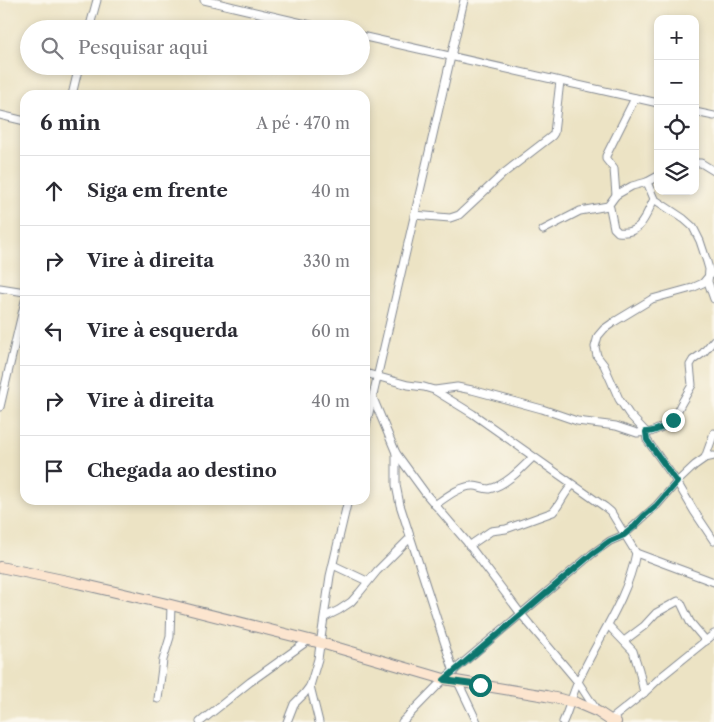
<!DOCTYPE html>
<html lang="pt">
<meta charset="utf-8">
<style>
body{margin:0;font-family:"Libre Caslon Text",serif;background:#f2f2f3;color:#2b2b33}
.controls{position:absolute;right:15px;top:15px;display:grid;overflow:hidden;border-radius:10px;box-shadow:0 2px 8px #0003}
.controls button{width:45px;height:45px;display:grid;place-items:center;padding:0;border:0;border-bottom:1px solid #e1e1e2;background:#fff;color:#2b2b33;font:25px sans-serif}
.stop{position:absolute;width:15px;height:15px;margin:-11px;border:4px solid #0f766e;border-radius:50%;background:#fff}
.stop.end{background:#0f766e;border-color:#fff;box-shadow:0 1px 5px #0008}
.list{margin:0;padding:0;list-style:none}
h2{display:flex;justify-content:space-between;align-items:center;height:65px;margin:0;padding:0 20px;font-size:21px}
h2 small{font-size:16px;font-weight:400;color:#7c7c81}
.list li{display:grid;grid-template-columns:32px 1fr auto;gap:15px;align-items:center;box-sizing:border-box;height:70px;padding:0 20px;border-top:1px solid #e1e1e2}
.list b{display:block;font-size:19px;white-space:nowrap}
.list em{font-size:16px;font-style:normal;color:#7c7c81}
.icon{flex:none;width:28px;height:28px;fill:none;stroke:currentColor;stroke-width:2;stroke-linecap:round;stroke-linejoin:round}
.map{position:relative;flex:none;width:714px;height:722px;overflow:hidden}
.search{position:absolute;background:#fff;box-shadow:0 2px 8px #0003;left:20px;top:20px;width:350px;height:55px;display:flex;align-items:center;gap:12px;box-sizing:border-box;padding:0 18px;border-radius:28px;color:#7c7c81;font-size:19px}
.panel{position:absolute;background:#fff;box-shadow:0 2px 8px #0003;left:20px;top:90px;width:350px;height:415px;border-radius:15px}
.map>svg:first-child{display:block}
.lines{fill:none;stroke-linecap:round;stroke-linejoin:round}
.street-casing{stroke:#848991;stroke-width:9}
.secondary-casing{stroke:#848991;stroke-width:12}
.street{stroke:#fff;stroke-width:7}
.secondary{stroke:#fce5cf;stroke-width:10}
.route{stroke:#0f766e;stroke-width:6}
</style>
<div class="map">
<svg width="714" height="722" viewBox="0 0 714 722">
<rect width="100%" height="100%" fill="#fbf7ec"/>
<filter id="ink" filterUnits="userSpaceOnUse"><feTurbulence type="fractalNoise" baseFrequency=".02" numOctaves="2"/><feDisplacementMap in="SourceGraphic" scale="10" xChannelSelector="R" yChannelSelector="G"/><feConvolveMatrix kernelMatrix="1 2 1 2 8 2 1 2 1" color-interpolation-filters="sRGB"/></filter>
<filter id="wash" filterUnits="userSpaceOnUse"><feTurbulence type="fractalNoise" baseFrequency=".0096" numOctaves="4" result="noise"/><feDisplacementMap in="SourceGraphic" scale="20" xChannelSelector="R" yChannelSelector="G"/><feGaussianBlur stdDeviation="1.12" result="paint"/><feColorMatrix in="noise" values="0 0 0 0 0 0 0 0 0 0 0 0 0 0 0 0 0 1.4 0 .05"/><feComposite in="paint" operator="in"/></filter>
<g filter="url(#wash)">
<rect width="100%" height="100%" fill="#ece3c4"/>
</g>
<g filter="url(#ink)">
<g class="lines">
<defs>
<g id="street">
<path d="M204,0L328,29"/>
<path d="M89,29L97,0"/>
<path d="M361,36L658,103"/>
<path d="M72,95L79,66"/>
<path d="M695,112L714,116"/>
<path d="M0,115L25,121"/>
<path d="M695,163H701L714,171"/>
<path d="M647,182L654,199L684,219L693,227L700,241L707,262L709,269L708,282L714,299"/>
<path d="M616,195L614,169L606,159V156L635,98"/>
<path d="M608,206L610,208L614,228L618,232C641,235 645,217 654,199"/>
<path d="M414,215L450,218L459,215L504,173L552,136L554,133L560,81"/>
<path d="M543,230L580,211L608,206L616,195L632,186L647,182L658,176"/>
<path d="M714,272L708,277L703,283L692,288L652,299L614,322L604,329L598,336L595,347L597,356L604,365L619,399L629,414L646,432L647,440L677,482L694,511L714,541"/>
<path d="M0,288L25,292"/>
<path d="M365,373L408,385L424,387L434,390L473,414L605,507L611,512L636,553C627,601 597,639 578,682C572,695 569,709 563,722"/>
<path d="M435,390L457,387L472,390L542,409L577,421L616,426L637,433L651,432L669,424L673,420L681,404L692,385L690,365L693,360L703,353L714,340"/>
<path d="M373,398L396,453L426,494L466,541L521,614L578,682L597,711"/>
<path d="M0,407L25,301"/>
<path d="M365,430L464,0"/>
<path d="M396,453V485L400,505L454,672"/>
<path d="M705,458L714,433"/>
<path d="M435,505C445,498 461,485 474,486C479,486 483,489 489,489C505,486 522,468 533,457"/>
<path d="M469,546L491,531L506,529L553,512C561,504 564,492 573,485"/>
<path d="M636,553L714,582"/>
<path d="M333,565L367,581"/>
<path d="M325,617L339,610L351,602L359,593L377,571L410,538"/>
<path d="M608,625L633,651L639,670L644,693"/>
<path d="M624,641L644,626L656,613L678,601L681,603L690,622L706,641"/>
<path d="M458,682L477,722"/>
<path d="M310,686L319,722"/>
<path d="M158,699L163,660L170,637L171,605"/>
<path d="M609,721L644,693L662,676L714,634"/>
<path d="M200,722L250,682L309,640"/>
<path d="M287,722L294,704L304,694L310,686L318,659L330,576L348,500"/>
<path d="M402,722L444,679L592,554L610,541L624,535L657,505L677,482L695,465L705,458L714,456"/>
</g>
<path id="secondary" d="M0,567L77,583L171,605L321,643L444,679L546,696L577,703L598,712L610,720L616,722"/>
</defs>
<use href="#street" class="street-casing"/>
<use href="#secondary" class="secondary-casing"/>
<use href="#street" class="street"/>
<use href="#secondary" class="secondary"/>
</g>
</g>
<g class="lines" filter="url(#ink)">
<path class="route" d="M480,685L444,680L592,554L610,541L624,535L635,526L644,516L657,505L677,482L647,440L646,432C655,432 666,426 673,420"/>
</g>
</svg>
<div class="controls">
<button>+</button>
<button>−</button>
<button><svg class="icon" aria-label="locate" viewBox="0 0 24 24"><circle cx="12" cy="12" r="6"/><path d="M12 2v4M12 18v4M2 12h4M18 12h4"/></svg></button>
<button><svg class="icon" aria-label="layers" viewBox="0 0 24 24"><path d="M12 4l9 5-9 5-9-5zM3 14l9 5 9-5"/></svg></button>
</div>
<div class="stop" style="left:480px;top:685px"></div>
<div class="stop end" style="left:673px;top:420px"></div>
<div class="search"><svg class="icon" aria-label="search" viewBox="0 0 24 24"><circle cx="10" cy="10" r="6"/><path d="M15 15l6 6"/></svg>Pesquisar aqui</div>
<section class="panel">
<h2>6 min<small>A pé · 470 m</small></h2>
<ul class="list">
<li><svg class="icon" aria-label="ahead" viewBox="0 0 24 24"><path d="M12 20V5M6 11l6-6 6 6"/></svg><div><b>Siga em frente</b></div><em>40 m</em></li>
<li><svg class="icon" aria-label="right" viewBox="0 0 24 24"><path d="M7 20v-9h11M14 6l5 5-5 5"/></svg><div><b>Vire à direita</b></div><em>330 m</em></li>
<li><svg class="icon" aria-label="left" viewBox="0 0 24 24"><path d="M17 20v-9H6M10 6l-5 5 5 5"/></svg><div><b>Vire à esquerda</b></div><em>60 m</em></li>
<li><svg class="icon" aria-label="right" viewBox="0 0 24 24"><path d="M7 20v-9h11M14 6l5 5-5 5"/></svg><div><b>Vire à direita</b></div><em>40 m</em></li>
<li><svg class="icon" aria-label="arrive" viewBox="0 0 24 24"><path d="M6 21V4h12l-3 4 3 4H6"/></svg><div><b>Chegada ao destino</b></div></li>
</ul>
</section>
</div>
